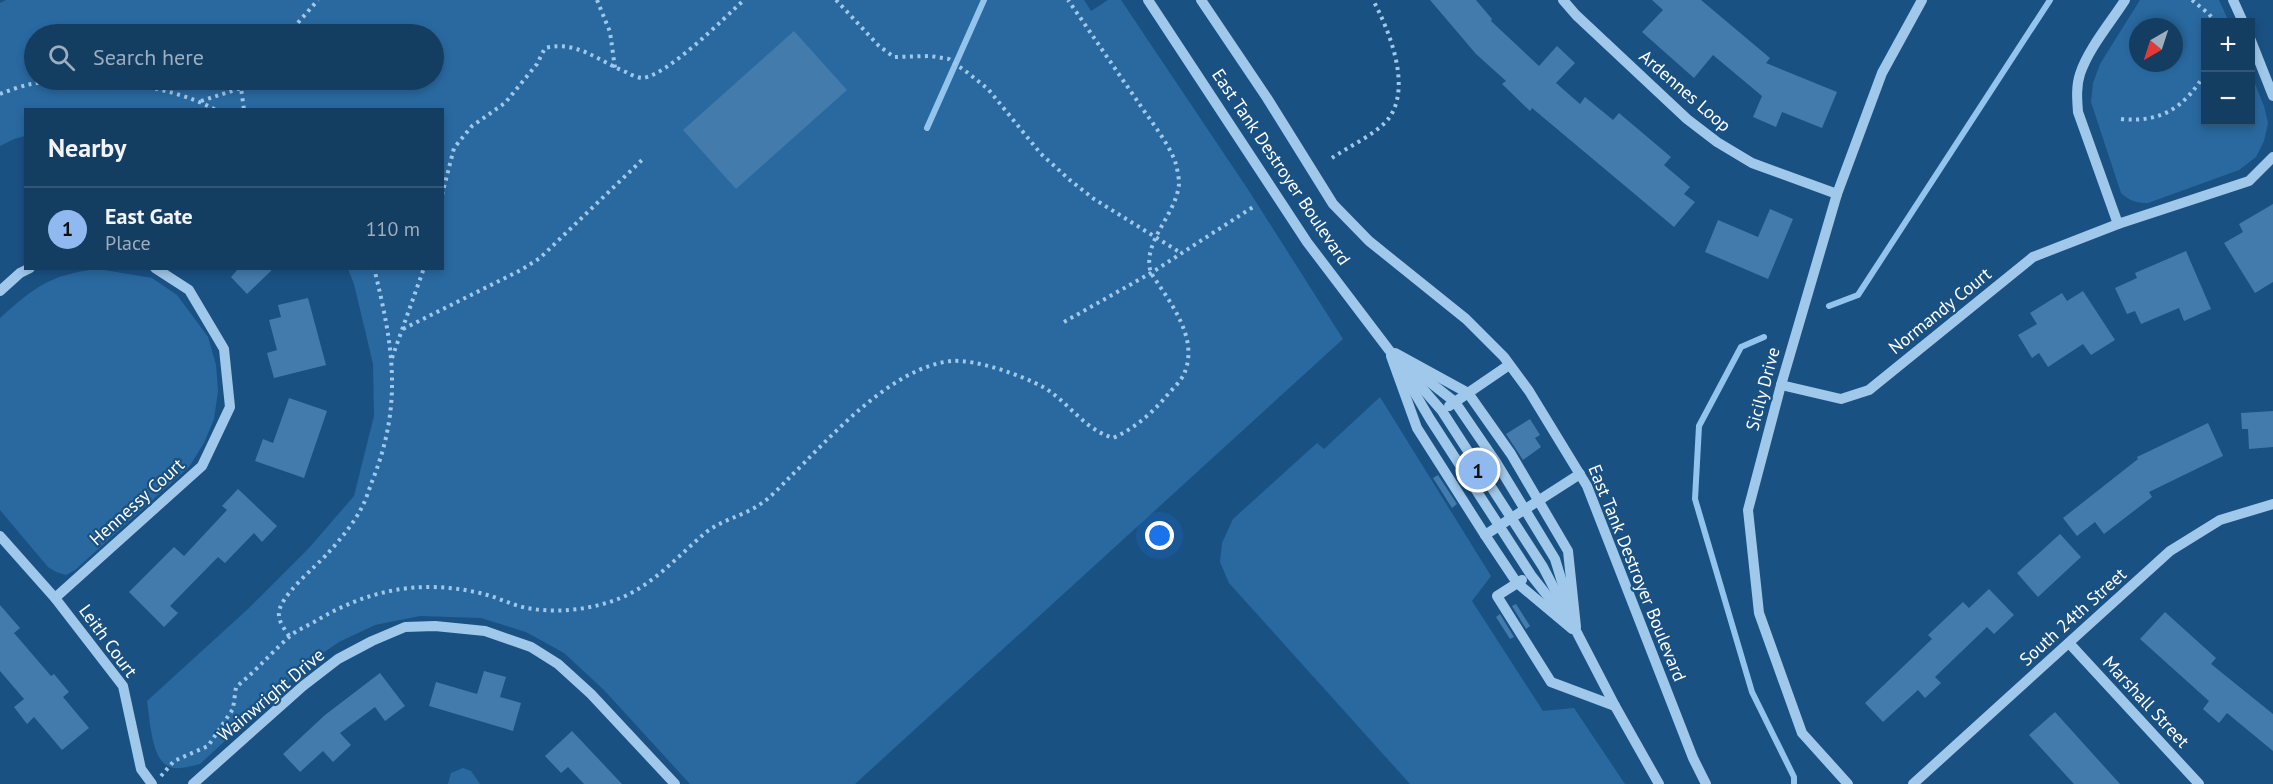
<!DOCTYPE html>
<meta charset="utf-8">
<style>
body{margin:0;font-family:"PT Sans",sans-serif;background:#21486b;color:#f1f3f6}
.controls{position:absolute;right:18px;top:18px;display:grid;overflow:hidden;border-radius:0px;box-shadow:0 3px 9px #0003}
.controls button{width:54px;height:54px;display:grid;place-items:center;padding:0;border:0;border-bottom:2px solid #335677;background:#143d62;color:#f1f3f6;font:30px sans-serif}
.compass{position:absolute;left:2129px;top:18px;width:54px;height:54px;border-radius:50%;background:#143d62;box-shadow:0 3px 9px #0003;rotate:219deg}
.you{position:absolute;left:1160px;top:536px;width:21px;height:21px;margin:-15px;border:4px solid #fff;border-radius:50%;background:#1a73e8;box-shadow:0 0 0 9px #1a73e833}
.badge{display:grid;place-items:center;width:39px;height:39px;border-radius:50%;background:#90b9f0;color:#111;font-size:20px;font-weight:700}
.pin{position:absolute;translate:-50% -50%;border:3px solid #fff;box-shadow:0 2px 6px #0006}
.list{margin:0;padding:0;list-style:none}
h2{display:flex;justify-content:space-between;align-items:center;height:78px;margin:0;padding:0 24px;font-size:26px}
h2 small{font-size:20px;font-weight:400;color:#9daebe}
.list li{display:grid;grid-template-columns:39px 1fr auto;gap:18px;align-items:center;box-sizing:border-box;height:84px;padding:0 24px;border-top:2px solid #335677}
.list b{display:block;font-size:22px;white-space:nowrap}
.list p{margin:0;font-size:20px;white-space:nowrap;color:#9daebe}
.list em{font-size:20px;font-style:normal;color:#9daebe}
.icon{flex:none;width:33px;height:33px;fill:none;stroke:currentColor;stroke-width:2;stroke-linecap:round;stroke-linejoin:round}
.map{position:relative;flex:none;width:2273px;height:784px;overflow:hidden}
.search{position:absolute;background:#143d62;box-shadow:0 3px 9px #0003;left:24px;top:24px;width:420px;height:66px;display:flex;align-items:center;gap:15px;box-sizing:border-box;padding:0 21px;border-radius:33px;color:#9daebe;font-size:22px}
.panel{position:absolute;background:#143d62;box-shadow:0 3px 9px #0003;left:24px;top:108px;width:420px;height:162px;border-radius:0px}
.map>svg:first-child{display:block}
.green{fill:#2969a0;fill-rule:evenodd}
.lines{fill:none;stroke-linecap:round;stroke-linejoin:round}
.stream{stroke:#92c4ed;stroke-width:6}
.building{fill:#437bac}
.path{stroke:#a0c8eb;stroke-width:4;stroke-dasharray:3 4.5;stroke-linecap:butt}
.minor{stroke:#a0c8eb;stroke-width:10}
.labels{text-anchor:middle;stroke-width:4.5;stroke-linejoin:round;paint-order:stroke}
.street-label{font-size:18px;fill:#fff;stroke:#1a5183}
</style>
<div class="map">
<svg width="2273" height="784" viewBox="0 0 2273 784">
<rect width="100%" height="100%" fill="#1a5183"/>
<g class="green">
<path d="M6,0H1084L1091,11L1108,0H1121L1249,191L1343,339L855,784H690L604,690L564,653L526,632L481,618L420,616L375,625L339,642L311,661L200,764C191,766 176,771 168,766C151,758 150,718 147,701L248,609L309,548L354,496L374,416L373,364L354,284L348,269L442,268V110H26L25,136L14,139L0,146V3ZM34,34H434V80H34Z"/>
<path d="M2140,0H2219L2229,22H2206V122H2250L2251,74L2264,106L2268,123L2264,141L2256,157L2239,170L2148,203C2136,203 2130,201 2121,193L2091,102L2093,83L2100,64ZM2138,27H2174V63H2138Z"/>
<path d="M98,269L152,278L177,295L208,337L216,365L218,391L214,419L204,443L189,467L75,570L66,575L56,572L48,567L0,510V318C34,287 52,274 98,269Z"/>
<path d="M1380,397L1491,576L1472,601L1543,711L1574,708L1625,784H1410L1229,583L1220,562L1222,543L1233,519L1317,443L1324,449Z"/>
<path d="M463,768L471,771L480,784H448L451,773Z"/>
</g>
<g class="lines">
<g class="stream">
<path d="M927,128L984,0"/>
<path d="M1829,306L1858,295L2050,0"/>
<path d="M1764,337L1741,347L1699,426L1695,499L1752,692L1794,777V784"/>
</g>
</g>
<g class="building">
<path d="M1430,0H1476L1492,19L1491,21L1539,66L1557,46L1575,63L1556,83L1580,104L1585,97L1613,120L1619,113L1671,157L1664,165L1690,187L1684,194L1695,202L1674,227L1532,108L1530,111L1502,84L1506,81L1476,54Z"/>
<path d="M1652,0H1701L1770,58L1766,63L1837,92L1822,128L1782,112L1776,127L1753,117L1762,96L1713,55L1694,78L1642,32L1663,10Z"/>
<path d="M794,31L847,90L736,189L683,130Z"/>
<path d="M2273,204V282L2255,293L2224,243L2243,232L2239,224Z"/>
<path d="M1770,209L1793,219L1768,279L1705,252L1718,220L1758,237Z"/>
<path d="M2186,251L2211,309L2184,321L2179,308L2141,324L2135,311L2127,314L2115,288L2137,278L2135,273Z"/>
<path d="M239,268H274L247,294L231,277Z"/>
<path d="M2083,291L2115,340L2091,355L2083,344L2048,367L2039,353L2032,358L2018,335L2037,324L2030,313L2062,293L2067,301Z"/>
<path d="M308,298L326,365L274,378L267,353L277,350L269,320L281,317L278,305Z"/>
<path d="M289,398L327,411L304,478L255,461L263,439L273,443Z"/>
<path d="M2273,411V447L2249,449L2248,429H2242L2241,413Z"/>
<path d="M1530,419L1540,435L1535,438L1541,447L1523,460L1506,434Z"/>
<path d="M2208,423L2223,456L2149,492L2152,497L2104,534L2095,522L2077,536L2063,518L2138,459L2137,457Z"/>
<path d="M1478,449L1497,479L1496,480L1476,450Z"/>
<path d="M1438,475L1457,504L1452,508L1433,478Z"/>
<path d="M238,489L277,526L262,542L254,533L225,563L218,557L170,606L178,613L164,627L129,592L174,547L184,556L227,510L222,506Z"/>
<path d="M2060,534L2081,557L2038,597L2017,573Z"/>
<path d="M1989,589L2014,615L1994,634L1987,627L1935,677L1941,683L1925,698L1918,690L1883,722L1865,703L1932,639L1928,635L1963,602L1969,608Z"/>
<path d="M1516,604L1530,626L1526,629L1512,606Z"/>
<path d="M0,605L20,628L14,633L51,676L54,674L69,692L63,697L89,728L62,750L34,717L27,724L14,707L24,699L0,671Z"/>
<path d="M2165,612L2216,658L2211,664L2273,714V751L2227,713L2219,723L2203,709L2209,701L2140,639Z"/>
<path d="M1500,614L1514,637L1510,639L1496,617Z"/>
<path d="M484,671L506,677L500,697L521,703L513,731L429,706L436,682L477,694Z"/>
<path d="M380,673L405,706L385,721L375,707L340,733L351,745L333,762L323,751L300,772L283,754L325,715Z"/>
<path d="M2055,712L2120,784H2074L2029,735Z"/>
<path d="M572,731L622,784H584L568,767L561,773L545,756Z"/>
</g>
<g class="lines">
<g class="path">
<path d="M597,0L610,32L615,68"/>
<path d="M836,0L879,46L894,57L930,56L949,59L968,73L988,89L1041,154L1071,181L1094,199L1181,253"/>
<path d="M2192,0L2209,14L2215,22"/>
<path d="M288,34L318,0"/>
<path d="M241,88L248,80"/>
<path d="M0,94C10,90 21,86 31,84C86,75 167,83 216,110"/>
<path d="M201,101L241,88L244,110"/>
<path d="M2121,119C2162,123 2185,107 2206,72"/>
<path d="M1332,158C1348,147 1378,133 1389,118C1412,86 1389,30 1373,0"/>
<path d="M442,195L454,148L472,126L505,103L537,64L545,48C577,40 598,61 626,72C631,75 638,78 643,78C669,74 723,19 744,0"/>
<path d="M1064,322L1151,273L1253,207"/>
<path d="M403,329L521,270L540,258L643,159"/>
<path d="M392,358L424,268"/>
<path d="M289,636C286,631 279,622 279,616C276,598 317,566 328,553C340,540 353,524 361,509C366,500 369,489 373,479C403,403 393,345 374,268"/>
<path d="M161,776L174,761L208,746L233,709L236,687C255,672 270,654 288,638C295,631 305,627 314,622C367,590 419,579 480,593C498,597 515,607 533,609C561,613 592,609 618,599C652,586 677,557 704,534C720,520 744,516 762,503C771,497 780,487 788,479C830,438 890,368 951,361C976,359 1021,375 1043,387C1069,402 1082,428 1113,438C1133,429 1149,416 1164,399C1170,391 1180,383 1184,374C1200,338 1169,301 1151,273C1141,242 1176,216 1179,184C1179,177 1177,168 1175,161C1166,139 1149,119 1136,99C1113,66 1091,33 1068,0"/>
</g>
<g class="minor">
<path d="M1148,0L1307,242L1389,350L1442,411L1543,567L1615,706L1659,784"/>
<path d="M1201,0L1267,98L1333,204L1369,241L1466,319L1504,357L1529,391L1587,486L1693,758L1706,784"/>
<path d="M1563,0L1576,15L1687,119L1717,142L1752,163L1837,194"/>
<path d="M2233,0L2243,22"/>
<path d="M2250,38L2273,96"/>
<path d="M2118,224L2078,112C2077,99 2076,86 2080,74C2088,49 2111,22 2125,0"/>
<path d="M0,291L20,273L30,268"/>
<path d="M1395,353L1468,393L1511,454L1568,551L1576,627"/>
<path d="M1391,356L1417,428L1485,535L1517,583L1572,629"/>
<path d="M1413,369L1455,402L1496,462L1555,559L1569,605"/>
<path d="M1403,373L1430,419L1531,575L1561,613"/>
<path d="M1781,385L1841,399L1869,390L2033,257L2118,224L2249,181L2273,157"/>
<path d="M1449,406L1509,365"/>
<path d="M1485,535L1580,474"/>
<path d="M0,536L55,598L123,686L141,769L152,784"/>
<path d="M1522,580L1497,596L1551,682L1615,706"/>
<path d="M55,598L202,466L230,407L224,349L189,290L155,268"/>
<path d="M2069,643L2199,784"/>
<path d="M193,784L303,686L338,659L372,641L405,627L435,626L485,631L531,647L558,664L591,694L675,784"/>
<path d="M1848,784L1802,733L1759,613L1748,510L1781,385L1837,194L1882,73L1922,0"/>
<path d="M1913,784L2170,551L2220,520L2273,504"/>
</g>
</g>
<g class="labels">
<g class="street-label">
<text transform="translate(1685 91) rotate(41)" y="6">Ardennes Loop</text>
<text transform="translate(1281 167) rotate(56)" y="6">East Tank Destroyer Boulevard</text>
<text transform="translate(1940 311) rotate(-39)" y="6">Normandy Court</text>
<text transform="translate(1763 389) rotate(-75)" y="6">Sicily Drive</text>
<text transform="translate(137 502) rotate(-42)" y="6">Hennessy Court</text>
<text transform="translate(1637 573) rotate(68)" y="6">East Tank Destroyer Boulevard</text>
<text transform="translate(2073 617) rotate(-42)" y="6">South 24th Street</text>
<text transform="translate(108 641) rotate(54)" y="6">Leith Court</text>
<text transform="translate(271 695) rotate(-40)" y="6">Wainwright Drive</text>
<text transform="translate(2146 702) rotate(47)" y="6">Marshall Street</text>
</g>
</g>
</svg>
<div class="controls">
<button>+</button>
<button>−</button>
</div>
<svg class="compass" viewBox="-18 -18 36 36"><path d="M0-13l5 13h-10z" fill="#e53935"/><path d="M0 13l5-13h-10z" fill="#9daebe"/></svg>
<div class="you"></div>
<div class="pin badge" style="left:1478px;top:470px">1</div>
<div class="search"><svg class="icon" aria-label="search" viewBox="0 0 24 24"><circle cx="10" cy="10" r="6"/><path d="M15 15l6 6"/></svg>Search here</div>
<section class="panel">
<h2>Nearby<small></small></h2>
<ul class="list">
<li><span class="badge">1</span><div><b>East Gate</b><p>Place</p></div><em>110 m</em></li>
</ul>
</section>
</div>
